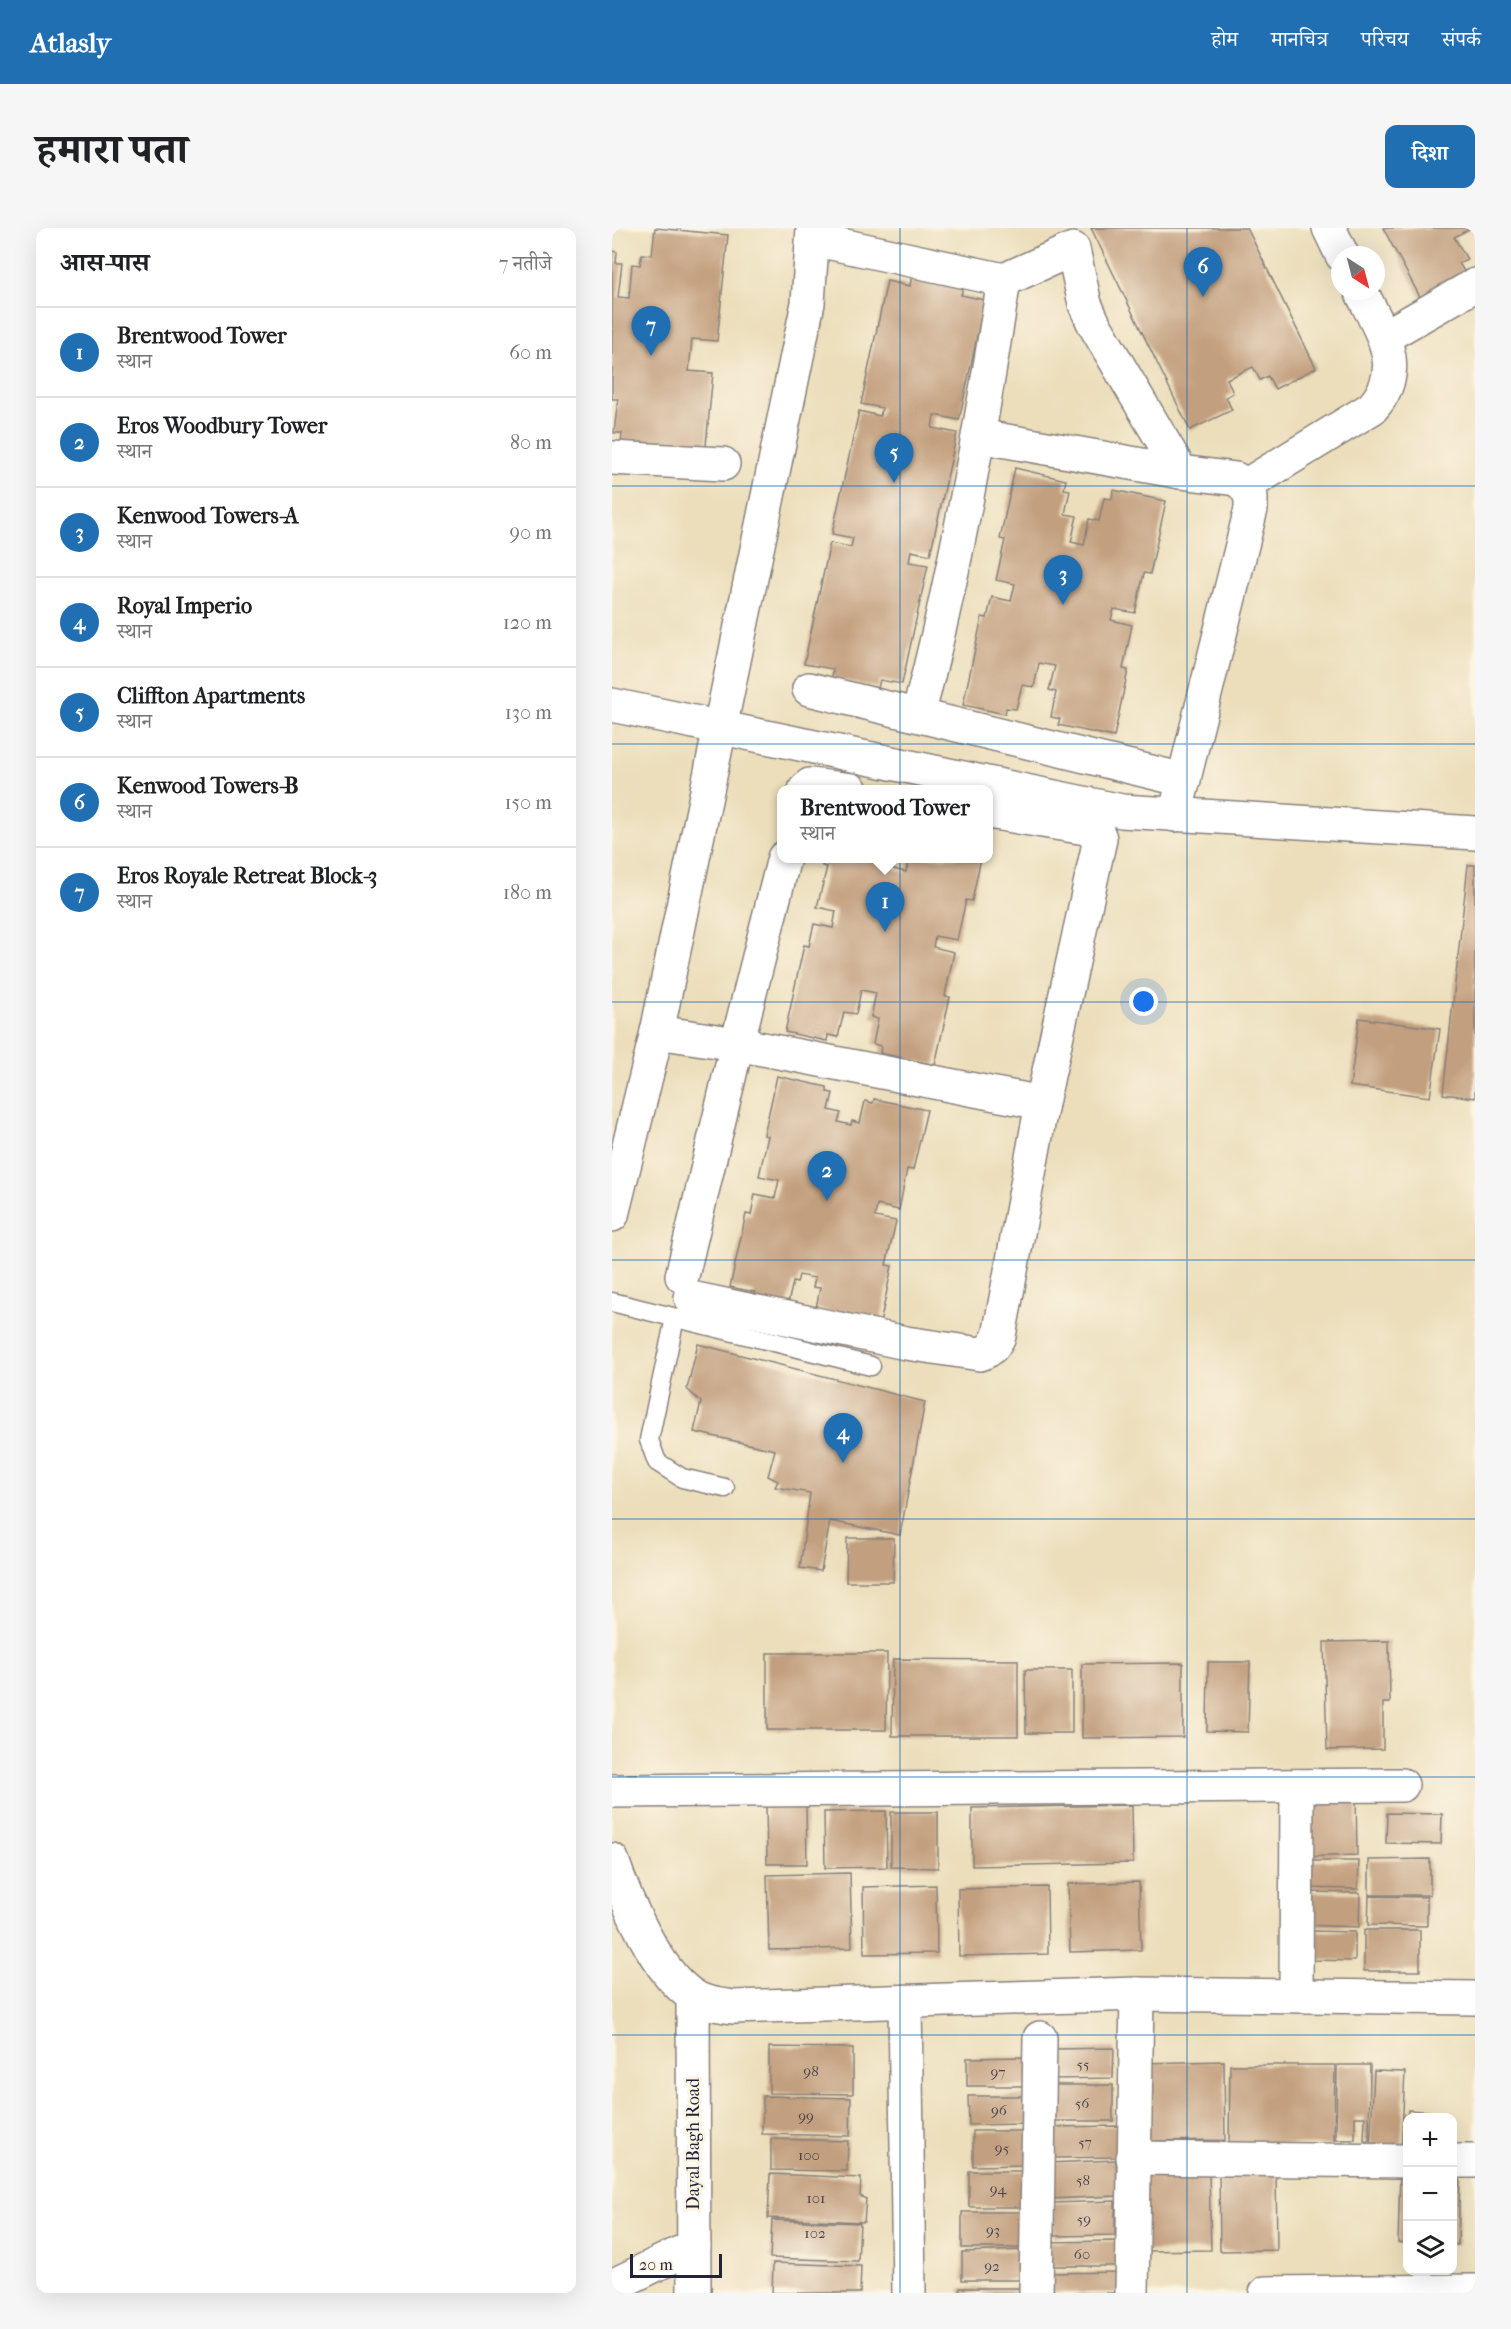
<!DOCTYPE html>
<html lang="hi">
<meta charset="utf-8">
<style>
body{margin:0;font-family:"IM FELL French Canon","Noto Serif Devanagari",serif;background:#f6f6f6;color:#202124}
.controls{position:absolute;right:18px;bottom:18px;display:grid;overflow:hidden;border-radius:12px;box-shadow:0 6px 24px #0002}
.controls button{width:54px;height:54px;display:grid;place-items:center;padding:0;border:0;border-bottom:2px solid #e0e0e0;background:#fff;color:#202124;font:30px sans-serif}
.compass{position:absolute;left:719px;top:18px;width:54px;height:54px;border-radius:50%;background:#fff;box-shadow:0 6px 24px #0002;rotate:144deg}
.scale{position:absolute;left:18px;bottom:15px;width:92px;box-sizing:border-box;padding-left:6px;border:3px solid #22223b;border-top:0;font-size:16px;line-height:21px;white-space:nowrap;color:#22223b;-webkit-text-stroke:4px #fcf5e5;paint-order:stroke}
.you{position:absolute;left:532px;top:774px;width:21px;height:21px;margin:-15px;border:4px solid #fff;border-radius:50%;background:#1a73e8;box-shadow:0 0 0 9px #1a73e833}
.badge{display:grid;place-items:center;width:39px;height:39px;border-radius:50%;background:#1f6fb2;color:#fff;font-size:20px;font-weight:700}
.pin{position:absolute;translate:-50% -50px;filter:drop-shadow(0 2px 3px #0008)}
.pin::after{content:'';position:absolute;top:32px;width:21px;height:18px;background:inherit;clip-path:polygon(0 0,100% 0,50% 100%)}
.popup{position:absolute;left:165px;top:557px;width:216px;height:78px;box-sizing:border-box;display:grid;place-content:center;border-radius:12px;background:#fff;filter:drop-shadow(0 2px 4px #0005);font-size:20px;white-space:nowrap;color:#757577}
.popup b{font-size:22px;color:#202124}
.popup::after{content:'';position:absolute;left:50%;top:100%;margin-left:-12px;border:12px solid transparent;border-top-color:#fff}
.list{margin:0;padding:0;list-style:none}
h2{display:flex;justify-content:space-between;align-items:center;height:78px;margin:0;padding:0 24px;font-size:26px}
h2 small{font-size:20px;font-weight:400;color:#757577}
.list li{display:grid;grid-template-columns:39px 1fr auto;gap:18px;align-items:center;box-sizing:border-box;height:90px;padding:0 24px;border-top:2px solid #e0e0e0}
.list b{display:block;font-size:22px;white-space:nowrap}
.list p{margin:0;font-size:20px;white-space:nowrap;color:#757577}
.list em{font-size:20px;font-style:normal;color:#757577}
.icon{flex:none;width:33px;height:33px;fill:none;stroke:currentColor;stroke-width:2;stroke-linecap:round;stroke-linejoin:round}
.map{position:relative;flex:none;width:863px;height:2065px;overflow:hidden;border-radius:12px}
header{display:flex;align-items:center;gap:36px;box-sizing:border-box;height:84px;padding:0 30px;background:#1f6fb2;color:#fff}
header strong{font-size:28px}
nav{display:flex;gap:33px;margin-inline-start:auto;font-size:21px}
.intro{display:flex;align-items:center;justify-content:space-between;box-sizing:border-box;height:144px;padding:0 36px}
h1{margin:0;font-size:42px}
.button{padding:15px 27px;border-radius:12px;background:#1f6fb2;color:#fff;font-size:21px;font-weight:700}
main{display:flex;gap:36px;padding:0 36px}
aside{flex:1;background:#fff;border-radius:12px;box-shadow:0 6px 24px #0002}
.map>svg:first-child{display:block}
.building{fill:#c29f7e}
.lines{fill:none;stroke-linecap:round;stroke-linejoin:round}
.service-casing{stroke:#87807b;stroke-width:21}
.minor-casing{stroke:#87807b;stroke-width:36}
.service{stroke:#fff;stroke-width:18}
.minor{stroke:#fff;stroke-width:33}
.grid{fill:none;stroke:#1f6fb2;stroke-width:1.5;stroke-opacity:0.55}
.labels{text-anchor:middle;stroke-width:6;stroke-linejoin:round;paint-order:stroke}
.number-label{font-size:15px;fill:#4a414c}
.street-label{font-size:18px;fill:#22223b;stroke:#fcf5e5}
</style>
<header>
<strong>Atlasly</strong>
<nav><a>होम</a><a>मानचित्र</a><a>परिचय</a><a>संपर्क</a></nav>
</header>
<div class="intro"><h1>हमारा पता</h1><a class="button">दिशा</a></div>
<main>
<aside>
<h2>आस-पास<small>7 नतीजे</small></h2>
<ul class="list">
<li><span class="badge">1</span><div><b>Brentwood Tower</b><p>स्थान</p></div><em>60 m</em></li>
<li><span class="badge">2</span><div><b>Eros Woodbury Tower</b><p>स्थान</p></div><em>80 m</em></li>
<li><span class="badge">3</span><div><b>Kenwood Towers-A</b><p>स्थान</p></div><em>90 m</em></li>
<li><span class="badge">4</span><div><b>Royal Imperio</b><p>स्थान</p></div><em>120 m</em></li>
<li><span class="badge">5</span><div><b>Cliffton Apartments</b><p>स्थान</p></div><em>130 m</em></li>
<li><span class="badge">6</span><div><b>Kenwood Towers-B</b><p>स्थान</p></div><em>150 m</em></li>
<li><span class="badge">7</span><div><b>Eros Royale Retreat Block-3</b><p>स्थान</p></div><em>180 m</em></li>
</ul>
</aside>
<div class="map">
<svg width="863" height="2065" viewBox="0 0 863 2065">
<rect width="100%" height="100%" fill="#fcf5e5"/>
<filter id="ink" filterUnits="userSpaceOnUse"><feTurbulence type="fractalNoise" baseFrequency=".0167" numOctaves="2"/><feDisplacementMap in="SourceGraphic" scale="12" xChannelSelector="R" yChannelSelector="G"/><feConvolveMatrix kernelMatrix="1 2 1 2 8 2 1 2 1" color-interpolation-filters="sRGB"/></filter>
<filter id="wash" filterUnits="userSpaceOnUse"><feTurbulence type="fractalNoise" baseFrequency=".008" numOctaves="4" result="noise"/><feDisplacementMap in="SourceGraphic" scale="24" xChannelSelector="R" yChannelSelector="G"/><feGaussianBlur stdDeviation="1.35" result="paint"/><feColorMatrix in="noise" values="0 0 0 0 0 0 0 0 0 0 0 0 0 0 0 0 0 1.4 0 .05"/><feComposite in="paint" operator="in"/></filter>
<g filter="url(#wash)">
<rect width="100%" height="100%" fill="#ecdebb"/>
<g id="blocks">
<g class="building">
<path d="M43,0L116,7L105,113L80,111L77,143L101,145L93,228L9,215L10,205H2L6,171H0V23L5,24L4,35H10L6,69L17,70L20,36L28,37L30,26L40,27Z"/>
<path d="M479,0H635L704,140L663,161L656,148L648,152L641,139L615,151L621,165L614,169L620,182L578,202Z"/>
<path d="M771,0H859L842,9L855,31L847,35L853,45L808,69Z"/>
<path d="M300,46L352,57L349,67L373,72L347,192L322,187L320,200L345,205L318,327L299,323L297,334L316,337L290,456L268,452L266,460L220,450L221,441L192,436L218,315L239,319L241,310L220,306L247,183L268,188L270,180L249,176L275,53L298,58Z"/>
<path d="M403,240L454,252L452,261L458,262L453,286L465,288L459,314L472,317L477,291L487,293L492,270L500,271L501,262L554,273L538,346L532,345L523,385L502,381L499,392L520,397L511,441L516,442L502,509L446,497L448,491L439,489L444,464L437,462L443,438L427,435L422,459L410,457L404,481L394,480L393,486L351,477L370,389L375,390L380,369L399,373L403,356L384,352L393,312L388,311Z"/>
<path d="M212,630H284L281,641L294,644L297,630H369L360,673L354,672L345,712L323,708L321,719L342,724L333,768L338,769L323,837L268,825L269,818L261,816L266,791L259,789L264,765L249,762L244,786L232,784L226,809L216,807L215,813L173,804L192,717L197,718L202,696L221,700L224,683L205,679L215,639L210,638Z"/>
<path d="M856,637H863V870L831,866Z"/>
<path d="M747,790L828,801L818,869L738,858Z"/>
<path d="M165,848L215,859V864L221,865L217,882L229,885L226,894L239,897L240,893L248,895L253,873L261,875L262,871L315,882L301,942L295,941L287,982L265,977L263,989L284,993L274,1037L280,1038L268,1096L204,1080L208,1060L201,1059L203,1050L187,1047L185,1055L181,1054L175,1079L141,1072L143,1064L118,1059L134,986L139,987L143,966L163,970L167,952L147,948L156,908L152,907Z"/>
<path d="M86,1116L313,1174L288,1307L218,1293L209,1343L188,1340L198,1265L163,1259L166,1253L156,1248L163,1222L82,1204L89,1174L75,1161Z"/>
<path d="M235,1310H282L281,1354H234Z"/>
<path d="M777,1413L778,1475H771V1521L715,1522L712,1414Z"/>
<path d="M155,1425H275L274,1502H155Z"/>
<path d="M281,1431L406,1432V1508H280Z"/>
<path d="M596,1434H638L636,1504L595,1503Z"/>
<path d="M571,1435V1509L470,1510V1436Z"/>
<path d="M413,1442H460V1505H414Z"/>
<path d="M744,1563L745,1627L691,1629L690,1564Z"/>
<path d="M154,1575H194L195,1636H155Z"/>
<path d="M520,1577L521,1635L360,1638V1580Z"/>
<path d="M274,1583L275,1639L213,1640L212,1584Z"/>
<path d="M279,1584H326V1640L279,1639Z"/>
<path d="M775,1585L830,1586L829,1616L774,1615Z"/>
<path d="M818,1631V1667H757V1632Z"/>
<path d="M694,1633H747L746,1661L693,1660Z"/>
<path d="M238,1645L240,1720L157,1722L155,1647Z"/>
<path d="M527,1654L529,1722L458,1724L456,1656Z"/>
<path d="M324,1657L325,1725L252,1726L251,1659Z"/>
<path d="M435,1659L436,1726L347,1728L346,1661Z"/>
<path d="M694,1664L748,1665L747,1699L692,1697Z"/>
<path d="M757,1668L815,1669V1698L756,1697Z"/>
<rect x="752" y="1702" width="56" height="41"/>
<path d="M700,1703L743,1704V1733L699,1732Z"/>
<path d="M157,1819L241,1820V1866L157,1865Z"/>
<path d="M502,1820L501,1850L441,1851V1821Z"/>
<path d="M417,1829V1858H355V1830Z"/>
<path d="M612,1833L613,1912L531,1913L530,1835Z"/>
<path d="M618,1837H723L722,1917L617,1916Z"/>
<path d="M725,1837H758L757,1913H752L753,1889H743V1912H724Z"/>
<path d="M762,1843L793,1844L789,1922L758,1921Z"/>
<rect x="440" y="1857" width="61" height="36"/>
<path d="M151,1868L239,1870L238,1908L150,1906Z"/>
<path d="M356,1868H418V1896L357,1897Z"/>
<path d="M796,1882L825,1884V1890H795Z"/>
<path d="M506,1898V1929L441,1930V1899Z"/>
<path d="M361,1903H418V1937L361,1938Z"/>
<path d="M159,1911L236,1913L235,1943L159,1942Z"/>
<path d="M504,1932L505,1968L437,1971L436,1935Z"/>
<path d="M664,1940L665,2022L608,2023L607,1941Z"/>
<rect x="357" y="1943" width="59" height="36"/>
<path d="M597,1943L599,2022L534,2023L532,1945Z"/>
<path d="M158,1946L249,1950L248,1968L254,1971L252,1994L156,1990Z"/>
<path d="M788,1946H796V2015H786Z"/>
<path d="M840,1947H848L846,2017L840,2016Z"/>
<path d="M503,1973V2007L442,2008L441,1975Z"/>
<path d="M350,1984H413L412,2020H350Z"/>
<path d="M160,1992L248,1995L246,2033L158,2030Z"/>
<path d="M504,2013V2038H436V2014Z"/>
<path d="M411,2022V2052H350V2024Z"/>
<path d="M161,2035L249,2038L248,2065H160Z"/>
<path d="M513,2044V2065H431V2045Z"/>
<rect x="348" y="2060" width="65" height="5"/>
</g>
</g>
</g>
<g filter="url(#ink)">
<use href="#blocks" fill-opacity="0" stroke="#87807b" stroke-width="1.5"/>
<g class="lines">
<defs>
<g id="service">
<path d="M0,1074L259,1138"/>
<path d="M63,1090L37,1212L45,1234L70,1250L113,1260"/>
</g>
<g id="minor">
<path d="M717,0L730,27"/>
<path d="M201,11L392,52L461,21L473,76L482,96L569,244"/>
<path d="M772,109L863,57"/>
<path d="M367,208L569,244L624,251L633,258L639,269V281L563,587"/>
<path d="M0,230L111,236"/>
<path d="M633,258L760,180C796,140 769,104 749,63"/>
<path d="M197,461L572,552"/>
<path d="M0,477L510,583L863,605"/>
<path d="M306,487C344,344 369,198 392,52"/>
<path d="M193,562L198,557L239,562"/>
<path d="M45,804L125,816L430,875"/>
<path d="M0,987L45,804L196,75L201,0"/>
<path d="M70,1048L125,816L172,630"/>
<path d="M79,1070L294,1115L368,1126C378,1123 382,1118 387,1108L430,875L488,611L487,607L480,601L376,584"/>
<path d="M0,1563L790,1557"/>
<path d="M0,1632C14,1673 44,1744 81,1768C93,1776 108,1777 121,1779L525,1766L863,1770"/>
<path d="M684,1767L685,1558"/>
<path d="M81,1768L82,2065"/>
<path d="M293,1774L297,2065"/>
<path d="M521,1930L796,1933"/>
<path d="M840,1933H863"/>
<path d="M0,2058L82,2018"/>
<path d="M424,2065L428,1810"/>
<path d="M520,2065L525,1766"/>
<path d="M654,2065L863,2063"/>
</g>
</defs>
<use href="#service" class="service-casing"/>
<use href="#minor" class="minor-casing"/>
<use href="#service" class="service"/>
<use href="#minor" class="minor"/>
</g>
</g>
<path class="grid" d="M288,0V2065M575,0V2065M0,258H863M0,516H863M0,774H863M0,1032H863M0,1291H863M0,1549H863M0,1807H863"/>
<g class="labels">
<g class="number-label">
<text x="471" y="1841">55</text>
<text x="199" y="1848">98</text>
<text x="386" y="1849">97</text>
<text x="470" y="1880">56</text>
<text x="387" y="1887">96</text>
<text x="194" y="1893">99</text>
<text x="473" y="1919">57</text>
<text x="390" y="1925">95</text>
<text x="197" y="1932">100</text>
<text x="471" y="1957">58</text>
<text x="386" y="1966">94</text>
<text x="204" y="1975">101</text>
<text x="472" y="1996">59</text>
<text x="381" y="2007">93</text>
<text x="203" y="2010">102</text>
<text x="470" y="2031">60</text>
<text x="380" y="2043">92</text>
</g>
<g class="street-label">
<text transform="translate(81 1916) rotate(-90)" y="6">Dayal Bagh Road</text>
</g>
</g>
</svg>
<div class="controls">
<button>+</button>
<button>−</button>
<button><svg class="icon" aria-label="layers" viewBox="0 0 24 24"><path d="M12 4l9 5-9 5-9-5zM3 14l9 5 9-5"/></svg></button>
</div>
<svg class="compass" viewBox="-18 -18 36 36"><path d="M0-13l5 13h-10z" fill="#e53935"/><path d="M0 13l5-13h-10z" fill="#757577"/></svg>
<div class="scale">20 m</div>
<div class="you"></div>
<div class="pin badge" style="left:273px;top:704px">1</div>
<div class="popup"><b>Brentwood Tower</b>स्थान</div>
<div class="pin badge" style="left:215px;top:973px">2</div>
<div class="pin badge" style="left:451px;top:377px">3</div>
<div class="pin badge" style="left:231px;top:1235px">4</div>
<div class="pin badge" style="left:282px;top:255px">5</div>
<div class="pin badge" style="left:591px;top:69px">6</div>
<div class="pin badge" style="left:39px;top:128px">7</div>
</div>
</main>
